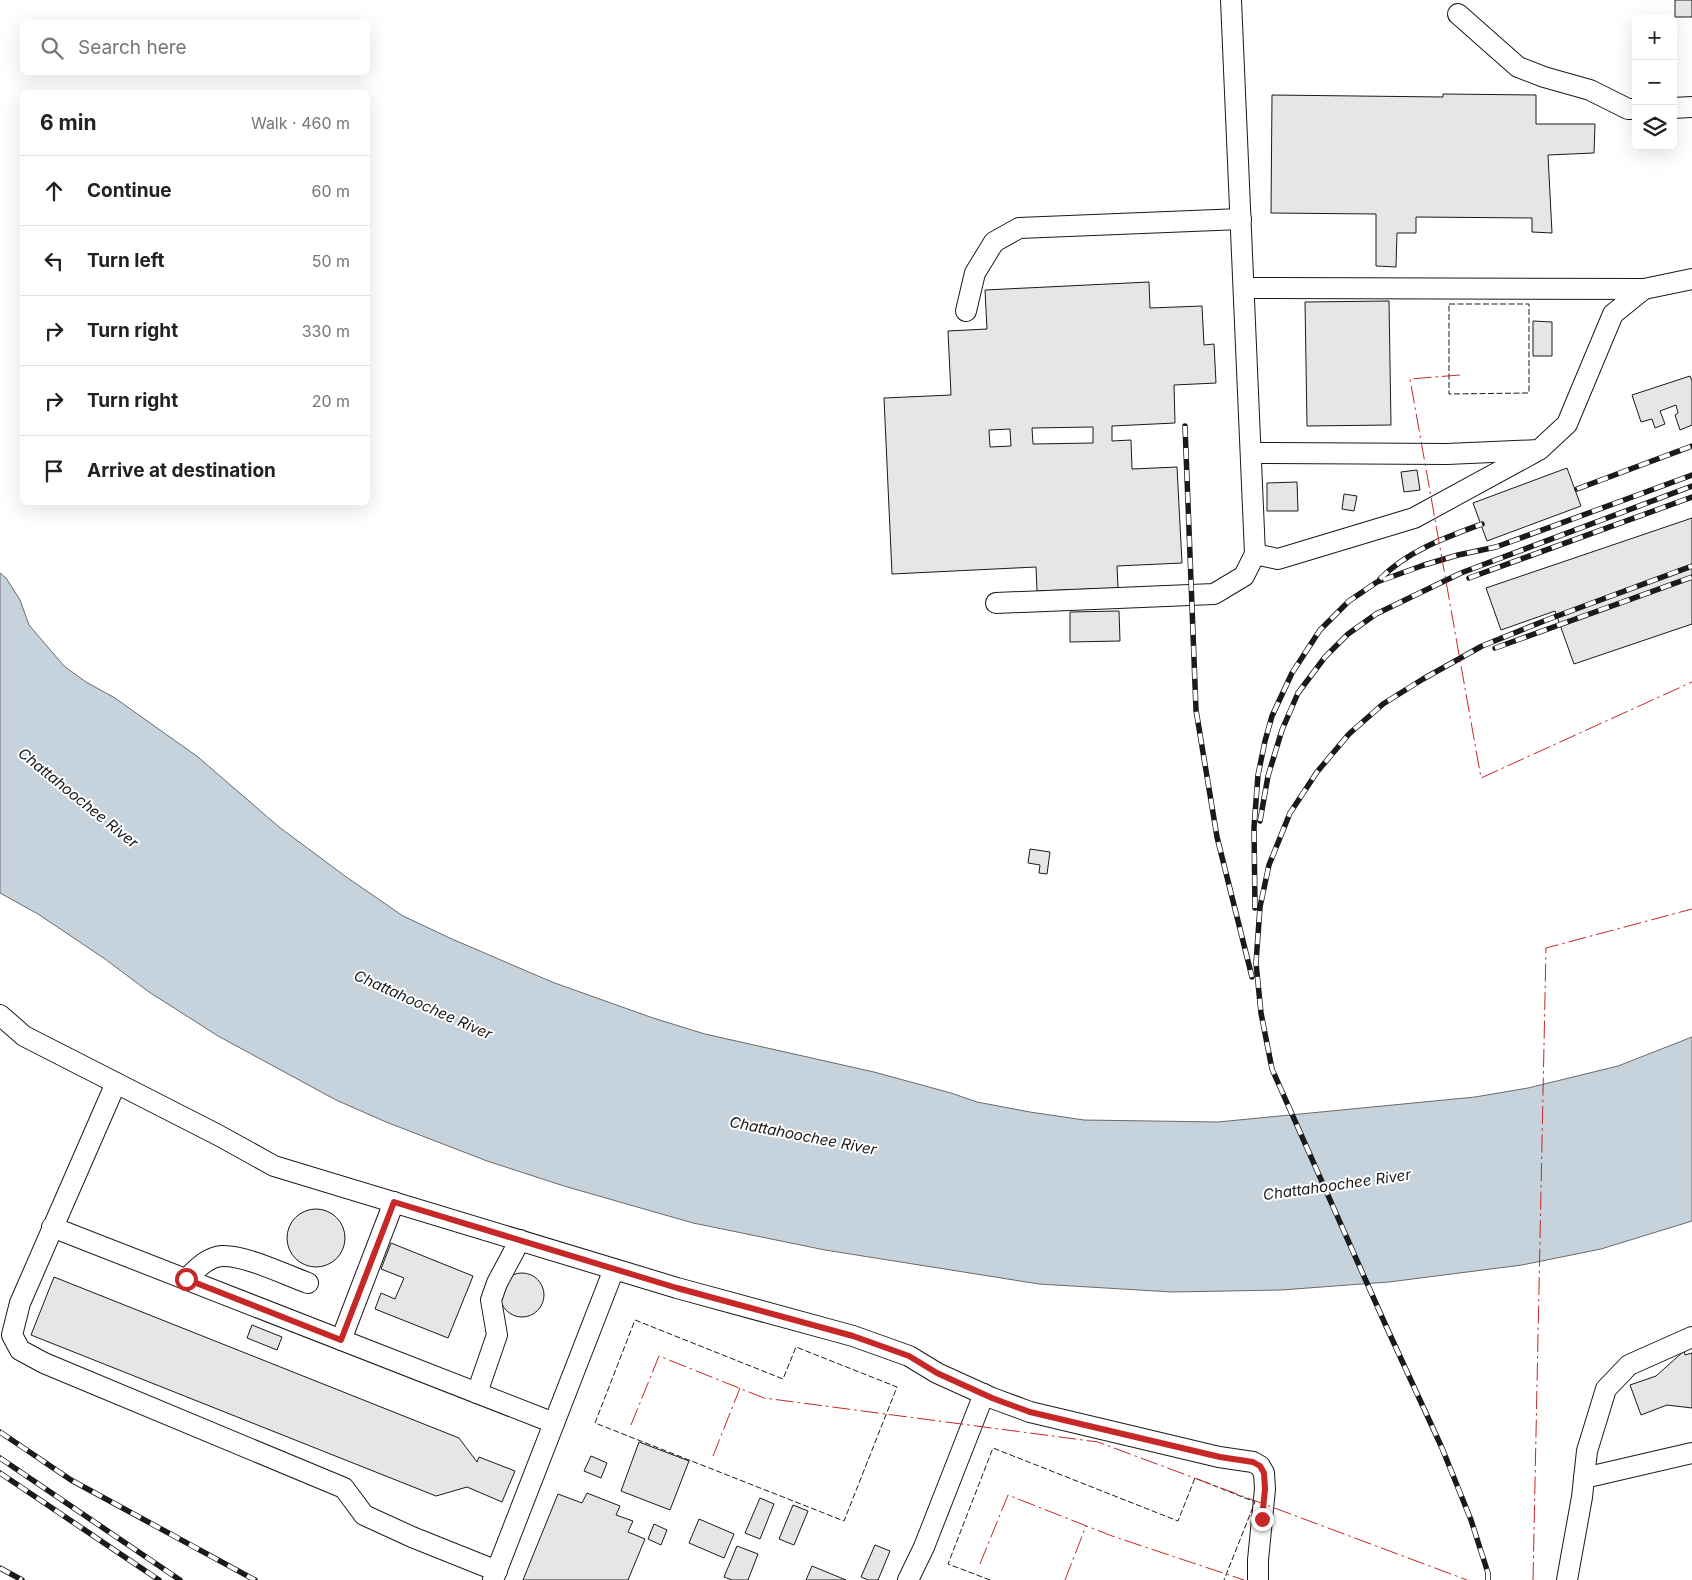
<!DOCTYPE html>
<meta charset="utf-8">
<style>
body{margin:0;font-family:Inter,sans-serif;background:#f2f2f2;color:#222}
.controls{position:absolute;right:15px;top:15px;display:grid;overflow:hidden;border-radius:8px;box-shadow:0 5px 20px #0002}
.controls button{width:45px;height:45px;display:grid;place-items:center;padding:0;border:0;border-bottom:1px solid #e0e0e0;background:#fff;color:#222;font:25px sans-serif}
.stop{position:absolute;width:15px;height:15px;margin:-11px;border:4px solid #c62828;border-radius:50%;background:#fff}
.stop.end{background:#c62828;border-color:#fff;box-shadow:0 1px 5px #0008}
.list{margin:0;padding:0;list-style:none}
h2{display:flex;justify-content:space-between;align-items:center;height:65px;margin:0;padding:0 20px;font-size:21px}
h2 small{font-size:16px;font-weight:400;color:#767676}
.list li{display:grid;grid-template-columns:32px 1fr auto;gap:15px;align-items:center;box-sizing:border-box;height:70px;padding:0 20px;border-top:1px solid #e0e0e0}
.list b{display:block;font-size:19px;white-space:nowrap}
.list em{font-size:16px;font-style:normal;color:#767676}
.icon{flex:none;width:28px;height:28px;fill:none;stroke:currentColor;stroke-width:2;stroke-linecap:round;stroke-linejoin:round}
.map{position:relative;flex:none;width:1692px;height:1580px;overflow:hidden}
.search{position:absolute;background:#fff;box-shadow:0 5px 20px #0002;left:20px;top:20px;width:350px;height:55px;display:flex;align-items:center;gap:12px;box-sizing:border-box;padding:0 18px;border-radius:8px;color:#767676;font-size:19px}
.panel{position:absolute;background:#fff;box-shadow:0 5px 20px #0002;left:20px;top:90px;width:350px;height:415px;border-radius:8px}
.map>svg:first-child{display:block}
.water{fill:#c6d2dc;stroke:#6a6a6a}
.building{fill:#e6e6e6;stroke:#1a1a1a;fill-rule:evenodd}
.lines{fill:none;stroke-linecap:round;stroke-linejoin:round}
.minor-casing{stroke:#1a1a1a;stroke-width:22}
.minor{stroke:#fff;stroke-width:20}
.rail-casing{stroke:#1a1a1a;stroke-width:5.5}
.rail{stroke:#fff;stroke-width:4;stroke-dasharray:11;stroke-linecap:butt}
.fence{stroke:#1a1a1a;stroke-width:1;stroke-dasharray:6 2.5;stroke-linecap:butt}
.power{stroke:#c62828;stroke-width:1;stroke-dasharray:18 4 2.5 4;stroke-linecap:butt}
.route{stroke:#c62828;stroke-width:6}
.labels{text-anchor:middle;stroke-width:4;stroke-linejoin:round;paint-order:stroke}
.water-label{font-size:15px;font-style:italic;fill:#1a1a1a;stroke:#fff}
</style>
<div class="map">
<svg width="1692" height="1580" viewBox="0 0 1692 1580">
<rect width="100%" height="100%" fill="#fff"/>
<path class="water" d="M0,573L6,578L20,600L29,625L64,666L86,682L115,698L198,757L279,827L345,876L403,916L452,939L552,982L653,1018L705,1034L874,1072L951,1093L977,1102L1030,1112L1084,1120L1218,1122L1475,1097L1528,1088L1618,1066L1692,1037V1221L1601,1249L1522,1265L1389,1282L1281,1290L1172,1292L1039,1284L825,1250L693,1223L564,1186L487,1161L386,1122L336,1100L218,1036L149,992L105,959L38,914L0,893Z"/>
<g class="building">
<rect x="1675" y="0" width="17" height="17"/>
<path d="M1443,94L1536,95V124H1595L1594,153L1548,155L1552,233L1532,232V218L1416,217V233H1397L1396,267L1376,266V214L1271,213L1272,95L1443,97Z"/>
<path d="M1149,282L1150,308L1202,306L1204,345L1214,344L1216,383L1174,385L1175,423L1112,426V441L1131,440L1132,469L1177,467L1182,563L1117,566L1118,588L1037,591L1036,567L892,574L884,398L951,395L948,331L987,329L985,290ZM1093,427V443L1033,444L1032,428ZM1010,429L1011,446L990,447L989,430Z"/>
<path d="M1389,301L1391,425L1307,426L1305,302Z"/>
<path d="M1533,321L1552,322V356H1533Z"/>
<path d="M1690,376L1692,381V425L1680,430L1675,415L1678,413L1676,405L1660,411L1665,424L1655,428L1652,419L1641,422L1632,395Z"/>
<path d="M1567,468L1581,506L1487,541L1473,503Z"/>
<path d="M1417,470L1420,490L1404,492L1401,472Z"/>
<path d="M1297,482L1298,511H1267V483Z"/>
<path d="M1344,494L1357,496L1354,511L1342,509Z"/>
<path d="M1692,518V624L1574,664L1555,611L1501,630L1486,588Z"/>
<path d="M1119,611L1120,641L1070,642V612Z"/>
<path d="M1030,849L1050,852L1047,874L1039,873L1040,865L1028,863Z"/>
<circle cx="316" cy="1238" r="29"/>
<path d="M391,1243L473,1276L448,1338L375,1309L381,1293L395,1299L404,1278L381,1269Z"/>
<circle cx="522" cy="1295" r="22"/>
<path d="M54,1277L459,1438L477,1462L479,1457L515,1471L502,1502L467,1487L436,1496L31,1335Z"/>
<path d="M252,1325L282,1337L277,1350L247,1338Z"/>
<path d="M1684,1351L1685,1355L1692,1353V1408L1667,1405L1641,1415L1630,1385L1656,1376Z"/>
<path d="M639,1442L689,1461L670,1510L621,1491Z"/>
<path d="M591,1456L607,1463L601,1478L584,1471Z"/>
<path d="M587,1493L620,1506L616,1515L633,1521L628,1532L645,1539L628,1580H523L558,1494L582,1503Z"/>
<path d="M760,1498L774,1504L760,1539L745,1533Z"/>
<path d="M793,1505L808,1511L794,1545L779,1539Z"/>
<path d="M699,1519L734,1534L724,1558L689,1543Z"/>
<path d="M654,1524L667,1530L661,1545L648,1539Z"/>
<path d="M875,1545L890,1551L878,1580H868L861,1577Z"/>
<path d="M737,1546L758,1554L748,1580H732L724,1577Z"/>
<path d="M812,1566L846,1580H806Z"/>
</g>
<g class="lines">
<defs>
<g id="minor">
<path d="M1458,14L1518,67L1544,77L1590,90L1628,109H1636"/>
<path d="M1673,108L1692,107"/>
<path d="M1244,288L1644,289L1692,279"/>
<path d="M966,311L975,273L994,242L1019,228L1241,219"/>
<path d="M1251,453L1447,454L1539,450L1567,424L1613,314L1644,289"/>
<path d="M1255,554L1278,559L1414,518L1535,452"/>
<path d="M996,603L1214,594L1244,576L1255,554L1231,0"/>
<path d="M0,1015L24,1036L218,1135L274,1166L677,1288L853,1336L909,1356L937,1373L992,1398L1030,1412L1219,1457L1253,1462L1260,1466L1264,1473L1265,1489L1258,1560V1580"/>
<path d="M116,1083L20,1303L12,1335L20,1350L44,1363L344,1488L364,1515L412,1537L497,1571"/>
<path d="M52,1227L554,1423"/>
<path d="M186,1279C196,1270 207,1257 222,1256C245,1255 286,1275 308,1283"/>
<path d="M341,1340L394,1202"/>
<path d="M477,1393L497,1335L491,1300L497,1283L520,1240"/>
<path d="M1584,1478L1692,1453"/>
<path d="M493,1580L614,1269"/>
<path d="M908,1580L924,1547L984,1394"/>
<path d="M1567,1580L1582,1497L1587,1451L1606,1389L1629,1365L1692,1337"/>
</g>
</defs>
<use href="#minor" class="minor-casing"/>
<use href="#minor" class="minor"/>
<defs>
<g id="rail">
<path d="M1185,426L1196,710L1217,837L1252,977"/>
<path d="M1577,489L1692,446"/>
<path d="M1469,578L1692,497"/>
<path d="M1380,579C1407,551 1447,537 1482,524"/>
<path d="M1495,648L1692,577"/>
<path d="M1260,821L1268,776L1282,730L1298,693L1325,657L1348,634L1376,614L1461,573L1692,486"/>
<path d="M1255,908L1254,827L1258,775L1265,741L1272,716L1292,673L1320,630L1349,601L1377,582L1424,565L1458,555L1496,547L1692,475"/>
<path d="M0,1432L71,1480L255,1580"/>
<path d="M0,1458L180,1580"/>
<path d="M0,1473L159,1580"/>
<path d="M0,1568L22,1580"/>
<path d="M1488,1580V1573L1471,1520L1442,1448L1386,1326L1272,1069L1261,1013L1256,963L1260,907L1269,865L1290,813L1317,772L1349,734L1383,704L1423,679L1482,646L1549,619L1692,566"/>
</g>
</defs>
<use href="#rail" class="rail-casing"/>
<use href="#rail" class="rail"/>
<g class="fence">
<path d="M1449,304H1529V393L1449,394Z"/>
<path d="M635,1320L783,1379L796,1347L897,1387L844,1521L595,1423Z"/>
<path d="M990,1580L948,1564L993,1448L1178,1521L1195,1478L1255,1502L1224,1580"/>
</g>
<g class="power">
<path d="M1460,375L1410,379L1481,778L1692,682"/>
<path d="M631,1425L659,1356L764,1398L1098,1442L1467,1580"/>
<path d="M713,1456L740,1388"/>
<path d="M980,1564L1008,1495L1112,1536L1244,1580"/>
<path d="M1065,1580L1086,1526"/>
<path d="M1533,1580L1546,948L1692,909"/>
</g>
</g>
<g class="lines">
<path class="route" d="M186,1279L341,1340L394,1202L677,1288L853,1336L909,1356L937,1373L992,1398L1030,1412L1220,1457L1253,1462L1260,1466L1264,1473L1265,1489L1262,1519"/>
</g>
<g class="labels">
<g class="water-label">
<text transform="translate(78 798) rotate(39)" y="5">Chattahoochee River</text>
<text transform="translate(423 1005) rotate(24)" y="5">Chattahoochee River</text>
<text transform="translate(803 1136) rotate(11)" y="5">Chattahoochee River</text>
<text transform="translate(1337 1185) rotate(-8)" y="5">Chattahoochee River</text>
</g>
</g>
</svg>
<div class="controls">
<button>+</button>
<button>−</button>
<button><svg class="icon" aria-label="layers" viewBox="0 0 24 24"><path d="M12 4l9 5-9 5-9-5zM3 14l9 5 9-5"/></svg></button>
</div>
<div class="stop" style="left:186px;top:1279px"></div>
<div class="stop end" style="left:1262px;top:1519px"></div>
<div class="search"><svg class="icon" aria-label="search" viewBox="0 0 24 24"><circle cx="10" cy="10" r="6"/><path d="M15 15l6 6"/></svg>Search here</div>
<section class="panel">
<h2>6 min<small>Walk · 460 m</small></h2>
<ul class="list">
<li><svg class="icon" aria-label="ahead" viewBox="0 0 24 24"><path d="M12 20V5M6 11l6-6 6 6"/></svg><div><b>Continue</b></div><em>60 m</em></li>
<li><svg class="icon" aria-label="left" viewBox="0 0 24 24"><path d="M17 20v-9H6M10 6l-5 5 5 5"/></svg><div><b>Turn left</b></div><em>50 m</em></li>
<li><svg class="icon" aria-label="right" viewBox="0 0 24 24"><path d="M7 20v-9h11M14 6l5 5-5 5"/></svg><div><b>Turn right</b></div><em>330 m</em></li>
<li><svg class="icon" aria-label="right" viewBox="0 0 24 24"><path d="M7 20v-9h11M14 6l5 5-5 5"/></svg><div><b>Turn right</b></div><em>20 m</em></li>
<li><svg class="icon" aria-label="arrive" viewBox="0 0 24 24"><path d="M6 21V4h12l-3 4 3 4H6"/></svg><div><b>Arrive at destination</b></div></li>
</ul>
</section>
</div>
